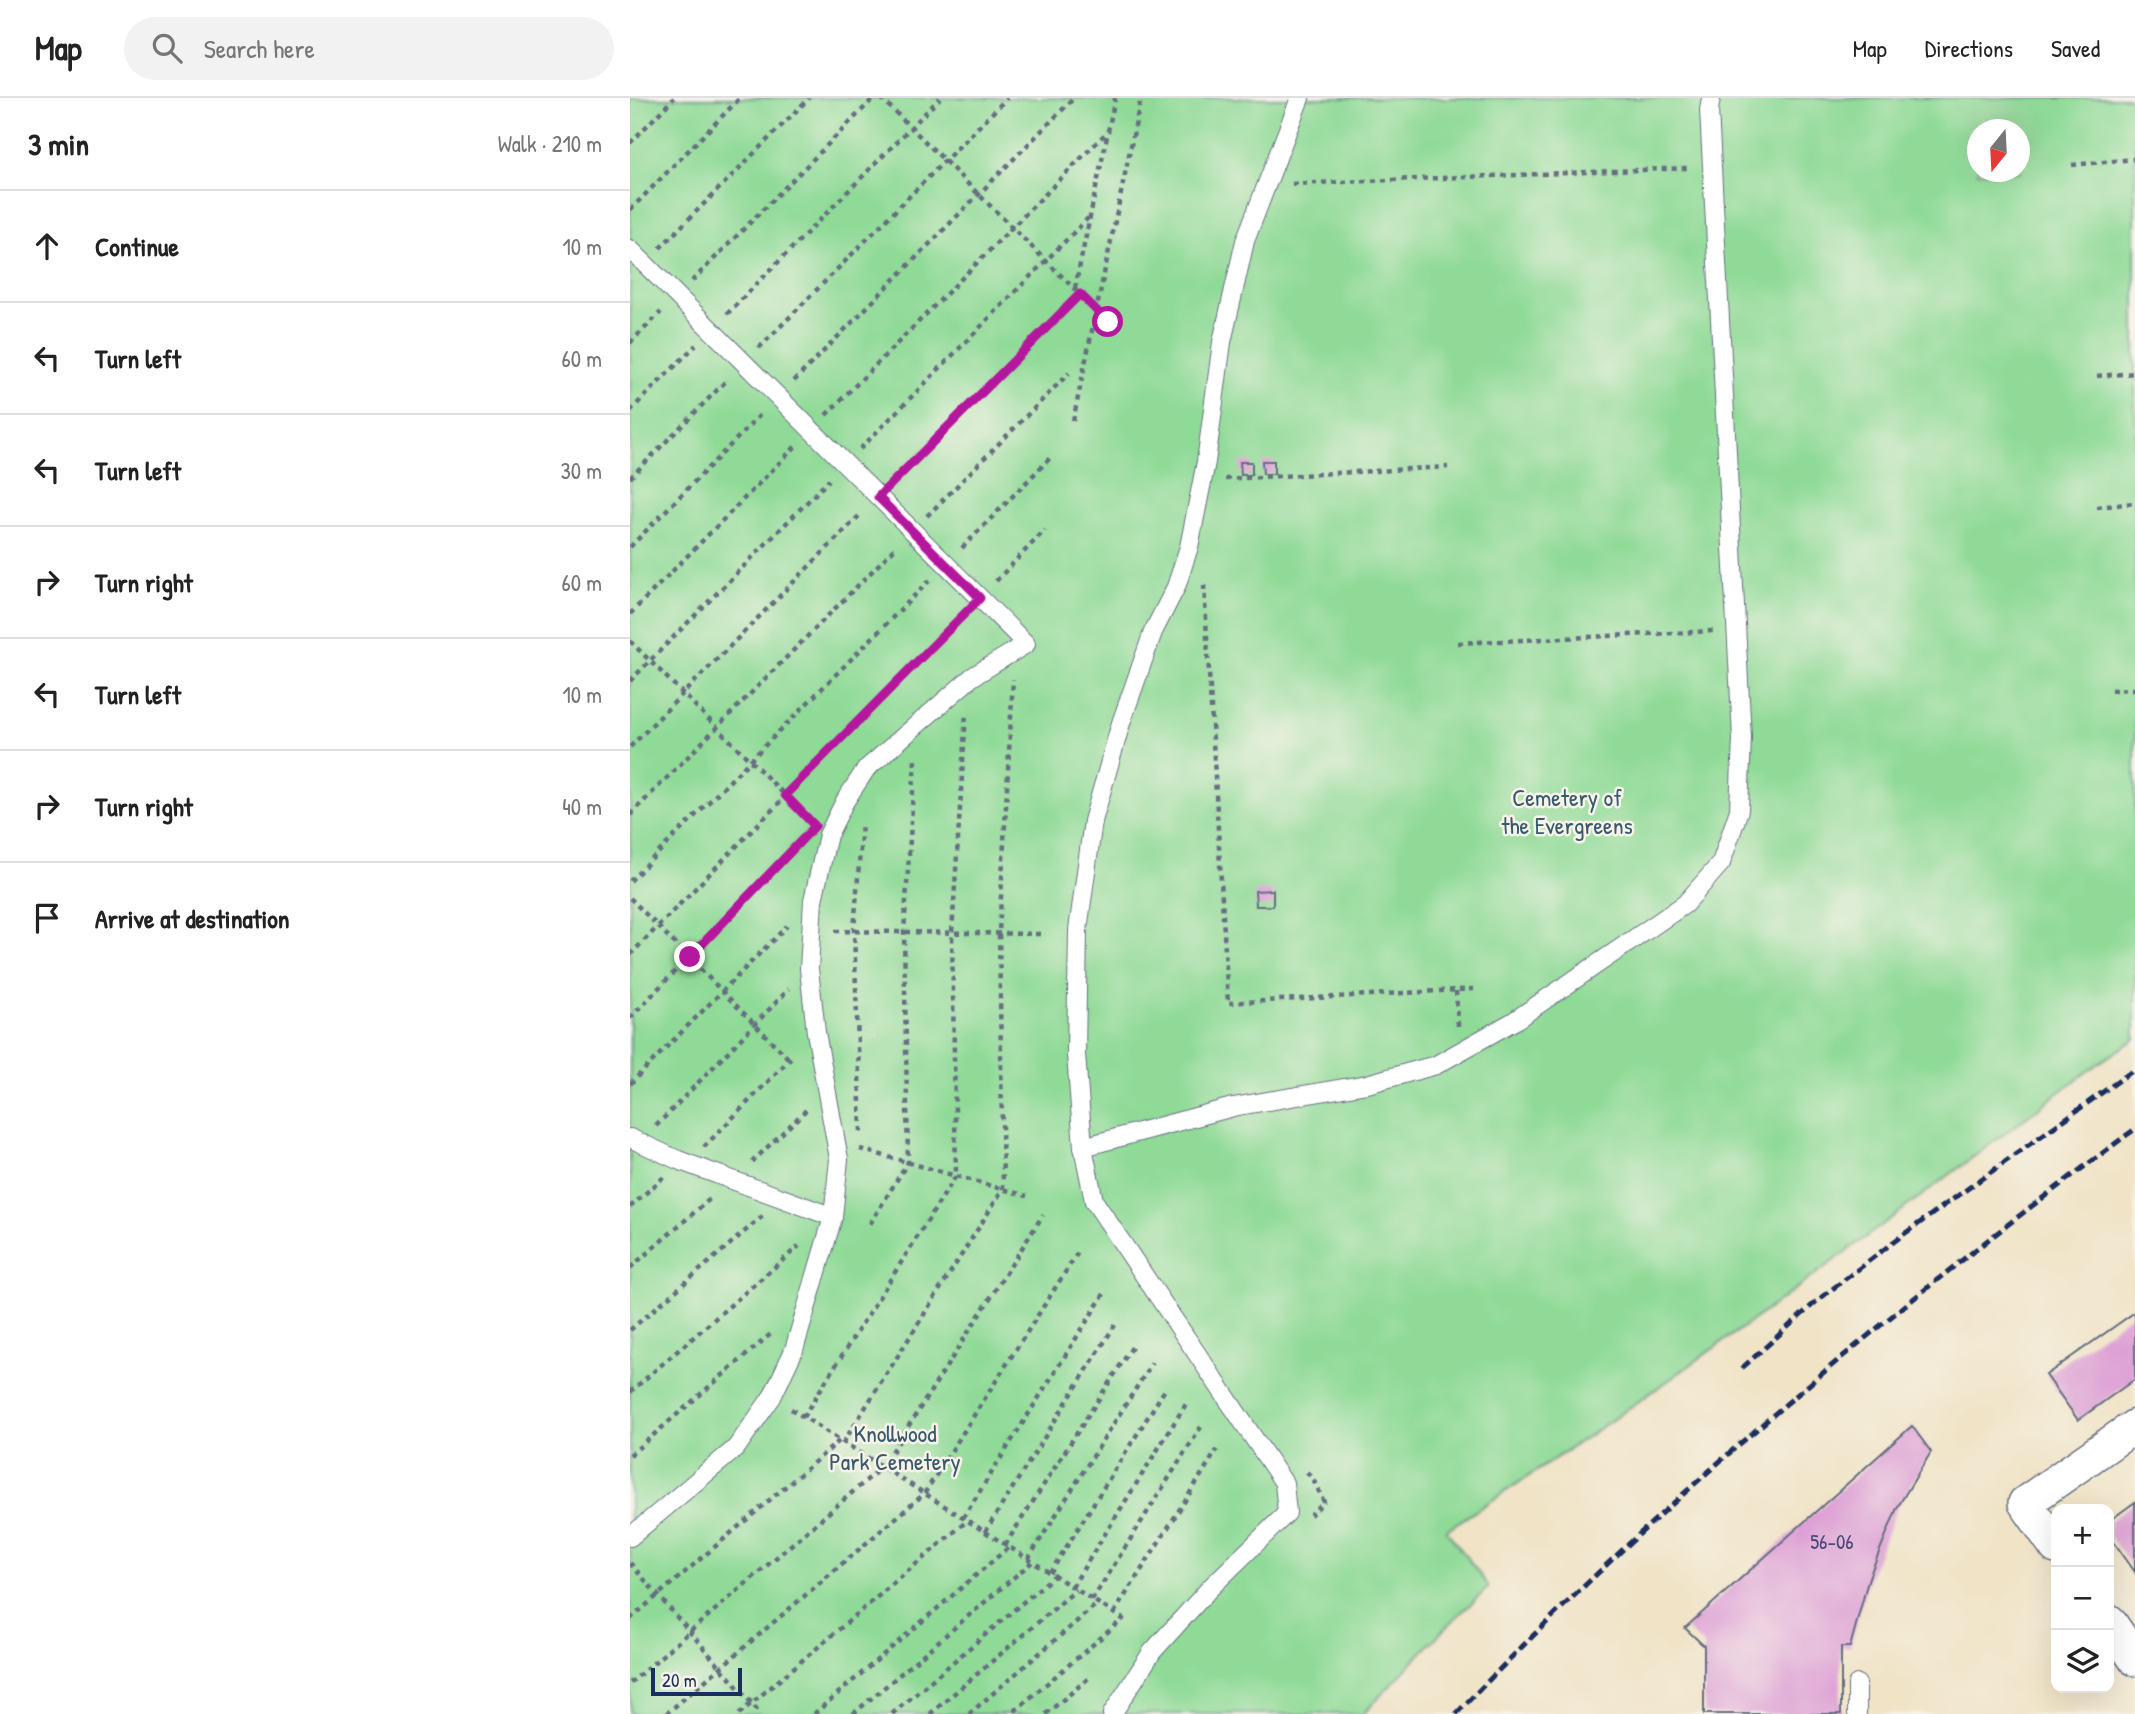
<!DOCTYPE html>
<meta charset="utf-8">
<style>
body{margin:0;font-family:"Patrick Hand",sans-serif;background:#f2f2f2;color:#222}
.controls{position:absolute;right:21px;bottom:21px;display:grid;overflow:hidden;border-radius:14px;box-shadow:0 7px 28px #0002}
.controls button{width:63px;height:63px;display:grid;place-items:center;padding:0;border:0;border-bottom:2px solid #e0e0e0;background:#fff;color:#222;font:35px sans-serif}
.compass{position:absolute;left:1337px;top:21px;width:63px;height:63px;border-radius:50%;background:#fff;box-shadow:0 7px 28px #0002;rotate:198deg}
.scale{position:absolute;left:21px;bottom:18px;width:91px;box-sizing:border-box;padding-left:7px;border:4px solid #1b2f5e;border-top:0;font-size:19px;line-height:24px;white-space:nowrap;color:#1b2f5e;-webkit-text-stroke:5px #f7f3e8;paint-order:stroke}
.stop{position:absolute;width:21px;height:21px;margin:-16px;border:5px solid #b5179e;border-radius:50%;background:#fff}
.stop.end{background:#b5179e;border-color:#fff;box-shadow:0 2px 7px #0008}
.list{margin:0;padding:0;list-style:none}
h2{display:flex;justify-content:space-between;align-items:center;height:91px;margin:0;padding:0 28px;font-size:30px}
h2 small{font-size:23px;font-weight:400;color:#767676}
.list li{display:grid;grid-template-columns:46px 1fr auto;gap:21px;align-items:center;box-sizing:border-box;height:112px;padding:0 28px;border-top:2px solid #e0e0e0}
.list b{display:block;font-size:26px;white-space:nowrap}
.list em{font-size:23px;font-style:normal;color:#767676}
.icon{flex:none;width:38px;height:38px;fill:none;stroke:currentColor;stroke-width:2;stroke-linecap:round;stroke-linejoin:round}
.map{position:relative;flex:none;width:1505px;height:1616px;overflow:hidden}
header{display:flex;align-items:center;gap:42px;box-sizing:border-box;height:98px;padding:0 35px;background:#fff;border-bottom:2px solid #e0e0e0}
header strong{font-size:33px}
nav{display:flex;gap:38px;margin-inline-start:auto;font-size:24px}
.search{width:490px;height:63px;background:#f2f2f2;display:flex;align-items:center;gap:18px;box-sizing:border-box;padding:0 24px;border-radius:38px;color:#767676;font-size:26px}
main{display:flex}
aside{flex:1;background:#fff}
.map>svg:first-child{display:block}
.green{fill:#8fda97;stroke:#55847a;stroke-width:2;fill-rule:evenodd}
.building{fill:#dc9cd4}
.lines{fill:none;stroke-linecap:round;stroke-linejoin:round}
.service-casing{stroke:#666e82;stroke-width:20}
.minor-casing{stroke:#666e82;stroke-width:36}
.path{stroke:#666e82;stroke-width:4.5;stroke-dasharray:5 5;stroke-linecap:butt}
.service{stroke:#fff;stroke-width:18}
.minor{stroke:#fff;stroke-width:33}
.rail{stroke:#1b2f5e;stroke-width:5;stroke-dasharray:10 5;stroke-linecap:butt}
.route{stroke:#b5179e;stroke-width:9}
.labels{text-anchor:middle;stroke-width:5;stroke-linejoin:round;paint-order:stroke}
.number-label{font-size:21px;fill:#4b4a7c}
.park-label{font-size:24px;fill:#385a6c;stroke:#f7f3e8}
</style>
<header>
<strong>Map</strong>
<div class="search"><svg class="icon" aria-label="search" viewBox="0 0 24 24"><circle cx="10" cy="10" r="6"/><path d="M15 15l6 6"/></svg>Search here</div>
<nav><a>Map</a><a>Directions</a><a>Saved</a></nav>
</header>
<main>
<aside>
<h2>3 min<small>Walk · 210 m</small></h2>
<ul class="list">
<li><svg class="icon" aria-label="ahead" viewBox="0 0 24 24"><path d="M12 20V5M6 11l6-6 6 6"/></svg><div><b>Continue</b></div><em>10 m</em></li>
<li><svg class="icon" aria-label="left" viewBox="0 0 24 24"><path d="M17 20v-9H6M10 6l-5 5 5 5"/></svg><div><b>Turn left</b></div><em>60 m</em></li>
<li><svg class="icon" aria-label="left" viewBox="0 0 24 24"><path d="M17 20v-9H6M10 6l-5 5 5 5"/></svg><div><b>Turn left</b></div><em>30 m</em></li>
<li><svg class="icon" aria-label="right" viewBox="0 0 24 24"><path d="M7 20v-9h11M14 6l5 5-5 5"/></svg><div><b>Turn right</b></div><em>60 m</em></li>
<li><svg class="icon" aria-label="left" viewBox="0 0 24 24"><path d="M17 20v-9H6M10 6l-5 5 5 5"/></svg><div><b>Turn left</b></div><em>10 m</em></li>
<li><svg class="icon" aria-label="right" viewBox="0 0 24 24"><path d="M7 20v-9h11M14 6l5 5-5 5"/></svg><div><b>Turn right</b></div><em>40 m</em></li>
<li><svg class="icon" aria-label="arrive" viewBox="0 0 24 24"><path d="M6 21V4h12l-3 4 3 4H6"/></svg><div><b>Arrive at destination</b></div></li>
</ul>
</aside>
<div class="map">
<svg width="1505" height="1616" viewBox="0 0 1505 1616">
<rect width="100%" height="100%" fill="#f7f3e8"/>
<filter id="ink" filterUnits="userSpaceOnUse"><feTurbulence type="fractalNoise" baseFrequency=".0143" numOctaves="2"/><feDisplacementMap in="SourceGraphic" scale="14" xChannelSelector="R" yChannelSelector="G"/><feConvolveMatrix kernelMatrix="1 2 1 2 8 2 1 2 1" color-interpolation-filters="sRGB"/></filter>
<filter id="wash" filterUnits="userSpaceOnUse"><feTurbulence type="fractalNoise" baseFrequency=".00686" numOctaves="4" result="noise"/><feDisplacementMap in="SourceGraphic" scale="28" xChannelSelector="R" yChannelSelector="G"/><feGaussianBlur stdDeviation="1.57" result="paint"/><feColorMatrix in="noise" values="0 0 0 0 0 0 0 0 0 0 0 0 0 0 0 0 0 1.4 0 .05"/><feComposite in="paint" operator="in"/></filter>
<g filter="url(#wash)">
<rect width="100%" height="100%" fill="#f0e3c6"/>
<path class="green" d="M0,0H1505V941L1466,967C1252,1127 1041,1289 816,1432L859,1489L819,1526L733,1616H0ZM1348,32H1390V74H1348Z"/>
<g id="blocks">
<g class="building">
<path d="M632,363H644V376H633Z"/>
<path d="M610,364H622V377H611Z"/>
<path d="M643,792V808H626L625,793Z"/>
<path d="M1505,1214V1281L1448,1322L1416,1277Z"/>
<path d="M1282,1328L1301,1354L1267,1410L1239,1479L1220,1549H1211V1616H1074V1548L1055,1530Z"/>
<path d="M1505,1404V1474L1479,1437V1423Z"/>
</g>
</g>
</g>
<g filter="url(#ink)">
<use href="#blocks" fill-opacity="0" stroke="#666e82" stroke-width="2"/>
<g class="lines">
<defs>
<g id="service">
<path d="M0,151L396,546L342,579L236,671L215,703L198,737L183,802L179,871L186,934L209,1061L203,1119L164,1252L142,1299L106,1350L0,1439"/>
<path d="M0,1040L48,1062L203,1119"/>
<path d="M453,1049L603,1009L737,986L806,967L884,923L1055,806L1091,765L1109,712L1112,640L1079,12L1081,0"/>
<path d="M482,1616L522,1554L580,1490L657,1415L654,1385L464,1103L453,1049L446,956L448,832L463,723L491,625L523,534L546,489L559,449L576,364L592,244L615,143L670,0"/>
<path d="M1227,1616V1586"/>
</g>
<g id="minor">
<path d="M1426,1449L1395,1405L1505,1328"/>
<path d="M1479,1523L1505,1561"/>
</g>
</defs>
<use href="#service" class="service-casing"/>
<use href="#minor" class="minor-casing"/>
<g class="path">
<path d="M251,0L478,224"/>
<path d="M0,45L44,0"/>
<path d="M1442,67L1505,61"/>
<path d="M662,86L1059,70"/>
<path d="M0,112L110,0"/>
<path d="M30,150L179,0"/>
<path d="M62,183L244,0"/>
<path d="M445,190L485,0"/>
<path d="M97,216L310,0"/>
<path d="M0,245L31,214"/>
<path d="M129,250L377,0"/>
<path d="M1467,278L1505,275"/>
<path d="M164,283L444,0"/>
<path d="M0,313L66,247"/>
<path d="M196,317L479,32"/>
<path d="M443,323L511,0"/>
<path d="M230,351L461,117"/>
<path d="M0,380L98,281"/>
<path d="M595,381L818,369"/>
<path d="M263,384L450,196"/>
<path d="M1467,409L1505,405"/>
<path d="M297,418L439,275"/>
<path d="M0,449L133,314"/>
<path d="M332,450L422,358"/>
<path d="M366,483L415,432"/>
<path d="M574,487L598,905L845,891"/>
<path d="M0,516L166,348"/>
<path d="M0,543L181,723"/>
<path d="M828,545L1084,533"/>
<path d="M0,583L199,382"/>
<path d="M1481,592L1505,591"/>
<path d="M0,649L232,415"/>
<path d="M0,717L266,449"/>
<path d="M0,783L301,481"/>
<path d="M0,800L159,961"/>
<path d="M205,833L410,836"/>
<path d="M0,857L335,515"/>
<path d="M826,893L828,928"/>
<path d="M0,920L172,741"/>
<path d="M0,986L157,828"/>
<path d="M26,1028L159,891"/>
<path d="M231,1034L224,833L232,725"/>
<path d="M74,1049L161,960"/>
<path d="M230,1051L397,1098"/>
<path d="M122,1064L176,1012"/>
<path d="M0,1109L34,1079"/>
<path d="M240,1126L278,1064L274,834L285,662"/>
<path d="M0,1170L81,1100"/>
<path d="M0,1232L134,1117"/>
<path d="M0,1294L169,1148"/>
<path d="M161,1311L493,1521L381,1616"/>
<path d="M173,1319L326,1078L322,835L336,615"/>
<path d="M213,1345L373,1091L369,835L383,581"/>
<path d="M0,1357L143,1234"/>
<path d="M677,1374L684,1383L694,1404L680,1417"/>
<path d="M333,1420L474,1196"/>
<path d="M355,1434L485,1227"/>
<path d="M375,1447L504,1246"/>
<path d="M398,1461L522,1265"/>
<path d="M0,1465L131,1616"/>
<path d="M420,1475L536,1290"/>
<path d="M442,1489L556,1306"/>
<path d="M462,1502L571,1329"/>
<path d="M484,1515L587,1352"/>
<path d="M0,1521L209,1343"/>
<path d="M0,1585L253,1368L413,1117"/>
<path d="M36,1616L294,1396L450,1151"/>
<path d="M109,1616L337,1423"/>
<path d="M184,1616L379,1449"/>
<path d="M223,1616L402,1464"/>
<path d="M262,1616L424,1478"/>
<path d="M300,1616L446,1492"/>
<path d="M339,1616L468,1505"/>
<path d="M416,1616L460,1579"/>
</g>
<use href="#service" class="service"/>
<use href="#minor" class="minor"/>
<g class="rail">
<path d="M1112,1270L1188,1202L1270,1139L1505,971"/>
<path d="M826,1616C1033,1400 1264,1208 1505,1031"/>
</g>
</g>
</g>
<g class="lines" filter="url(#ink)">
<path class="route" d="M60,859L185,728L155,697L350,500L248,399L450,196L478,224"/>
</g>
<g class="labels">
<g class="number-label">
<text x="1202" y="1451">56-06</text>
</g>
<g class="park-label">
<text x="937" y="708">Cemetery of<tspan x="937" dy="28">the Evergreens</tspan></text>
<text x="265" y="1344">Knollwood<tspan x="265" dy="28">Park Cemetery</tspan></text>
</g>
</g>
</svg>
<div class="controls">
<button>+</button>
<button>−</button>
<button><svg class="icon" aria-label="layers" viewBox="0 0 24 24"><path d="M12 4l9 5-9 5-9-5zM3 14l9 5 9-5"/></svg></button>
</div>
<svg class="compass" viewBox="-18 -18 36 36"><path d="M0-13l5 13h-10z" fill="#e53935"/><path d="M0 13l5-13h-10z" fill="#767676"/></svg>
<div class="scale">20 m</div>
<div class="stop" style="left:478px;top:224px"></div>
<div class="stop end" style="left:60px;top:859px"></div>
</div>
</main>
